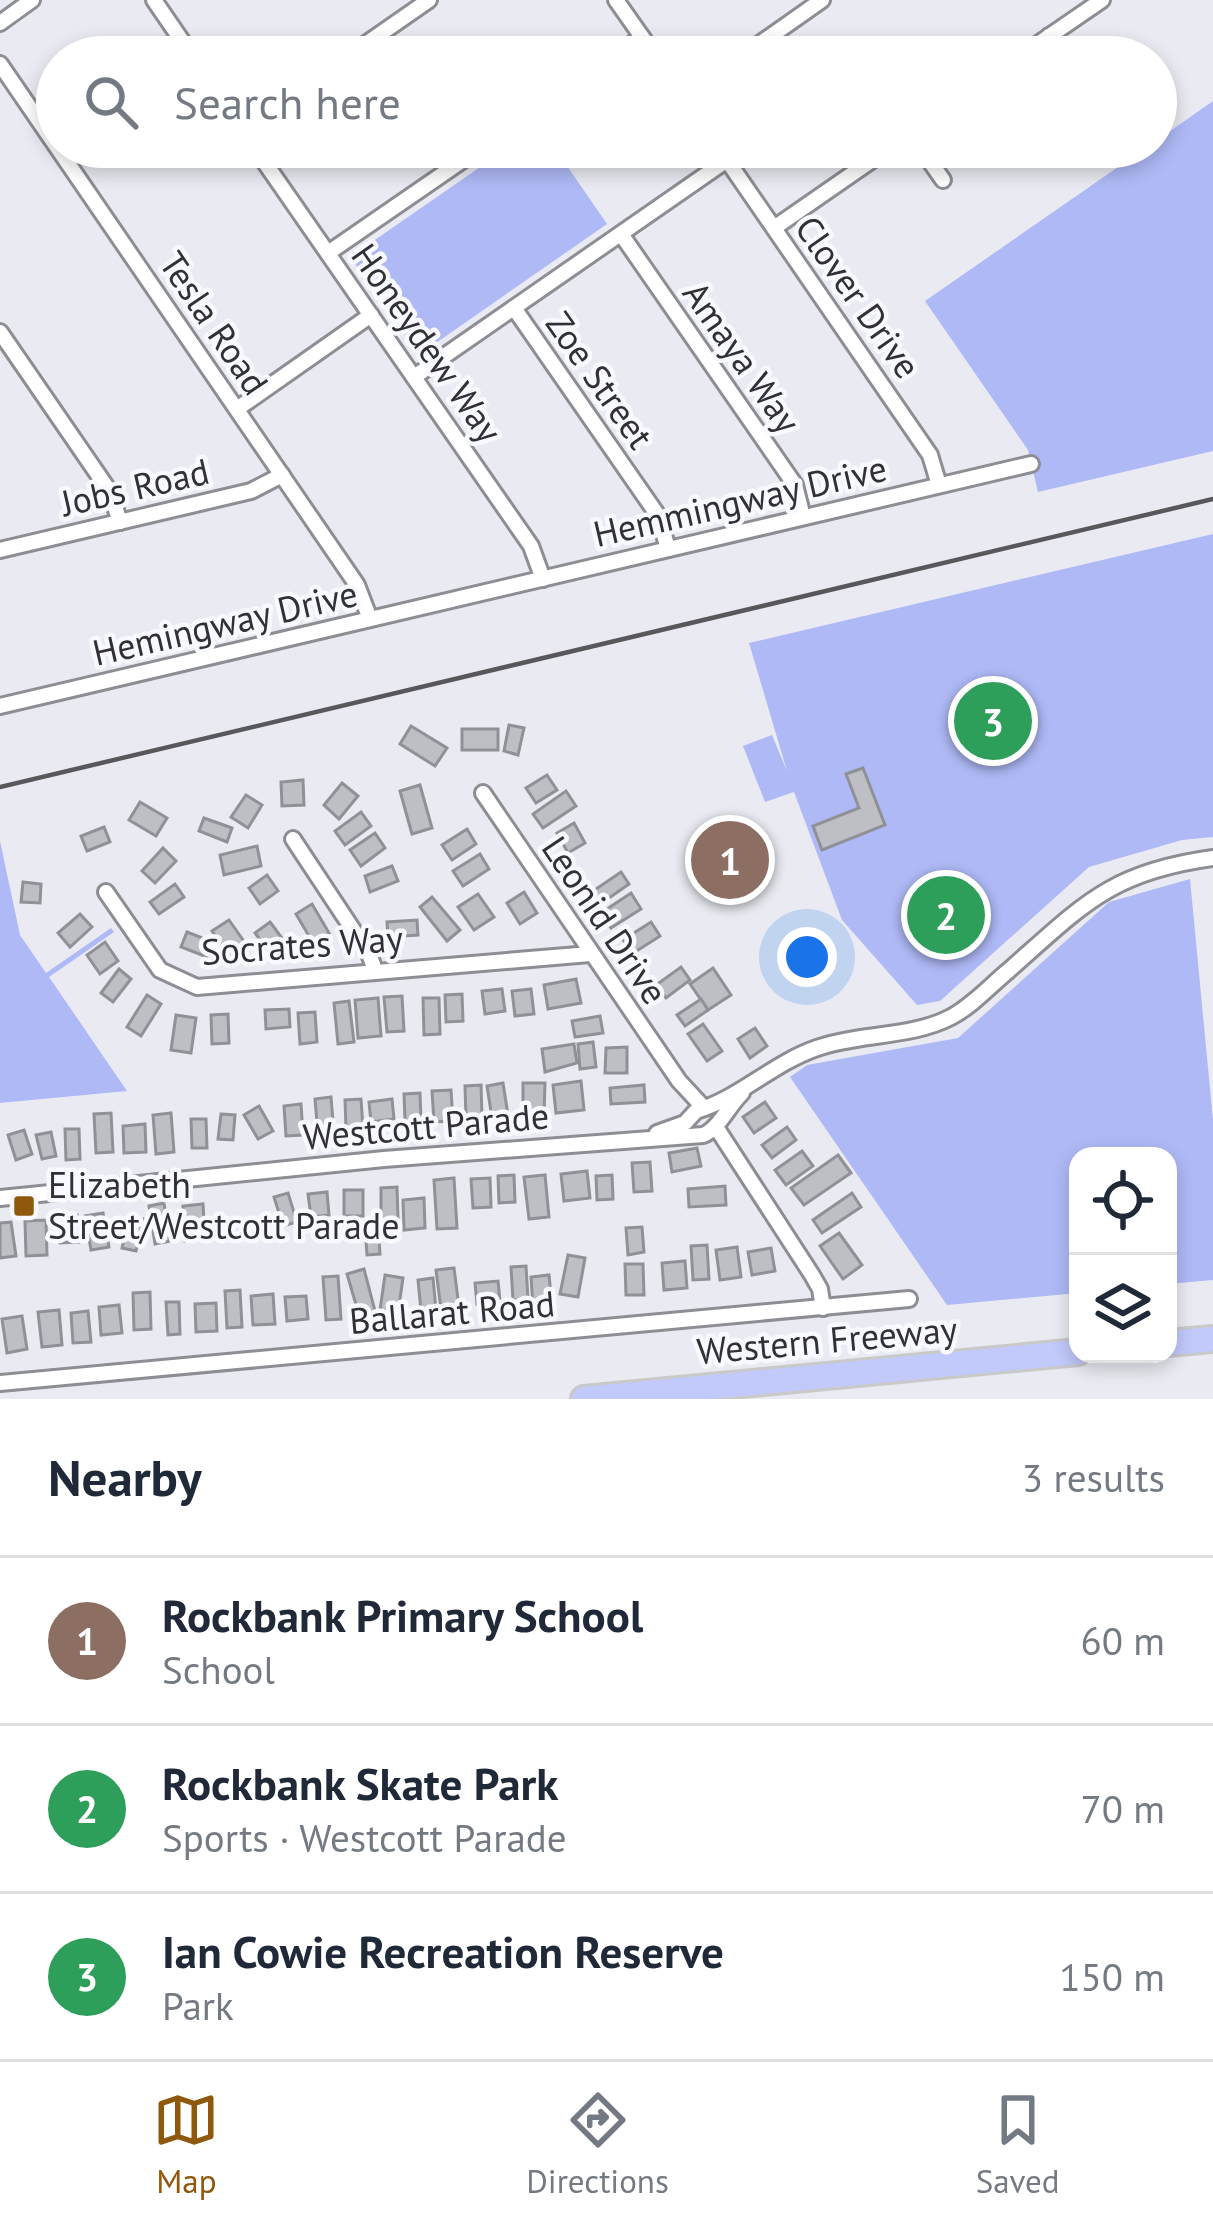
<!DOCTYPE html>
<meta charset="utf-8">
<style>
body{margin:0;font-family:"PT Sans",sans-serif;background:#f2f2f3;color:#1f2937}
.controls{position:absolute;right:36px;bottom:36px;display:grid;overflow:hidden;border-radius:24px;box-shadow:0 6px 18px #0003}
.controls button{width:108px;height:108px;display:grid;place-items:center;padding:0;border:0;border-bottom:3px solid #e0e1e3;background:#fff;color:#1f2937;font:60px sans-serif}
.you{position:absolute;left:807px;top:957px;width:42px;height:42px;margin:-30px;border:9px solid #fff;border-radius:50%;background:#1a73e8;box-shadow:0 0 0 18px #1a73e833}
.badge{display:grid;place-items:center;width:78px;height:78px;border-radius:50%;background:#8e580d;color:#fff;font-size:39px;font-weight:700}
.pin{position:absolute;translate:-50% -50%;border:6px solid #fff;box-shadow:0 3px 12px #0006}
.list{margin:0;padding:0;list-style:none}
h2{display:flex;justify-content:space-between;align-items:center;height:156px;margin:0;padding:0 48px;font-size:51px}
h2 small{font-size:39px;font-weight:400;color:#747a83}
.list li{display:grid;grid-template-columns:78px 1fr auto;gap:36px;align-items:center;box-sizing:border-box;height:168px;padding:0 48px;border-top:3px solid #e0e1e3}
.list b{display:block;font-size:45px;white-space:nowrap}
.list p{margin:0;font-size:39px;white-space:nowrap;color:#747a83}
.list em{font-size:39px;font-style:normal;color:#747a83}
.icon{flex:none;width:66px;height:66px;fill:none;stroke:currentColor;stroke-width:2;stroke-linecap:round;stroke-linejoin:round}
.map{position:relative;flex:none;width:1213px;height:1399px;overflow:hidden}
.search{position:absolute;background:#fff;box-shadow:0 6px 18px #0003;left:36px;right:36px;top:36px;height:132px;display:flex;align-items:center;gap:30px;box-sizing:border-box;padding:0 42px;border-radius:66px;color:#747a83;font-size:45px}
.sheet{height:660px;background:#fff}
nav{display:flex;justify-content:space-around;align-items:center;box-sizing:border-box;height:168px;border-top:3px solid #e0e1e3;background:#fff;font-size:33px;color:#747a83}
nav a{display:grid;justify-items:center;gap:6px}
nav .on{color:#8e580d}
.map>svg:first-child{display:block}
.green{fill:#afb9f6}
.building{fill:#bebfc5;stroke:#909197;stroke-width:3}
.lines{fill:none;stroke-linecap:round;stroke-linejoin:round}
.minor-casing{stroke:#8d8e94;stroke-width:20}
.trunk-casing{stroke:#c9c9ca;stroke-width:30}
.minor{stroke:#fff;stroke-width:14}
.trunk{stroke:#c2cafb;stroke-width:24}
.rail{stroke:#58585c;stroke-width:4.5}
.poi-dot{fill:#8e580d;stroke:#f7f9fe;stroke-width:4.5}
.labels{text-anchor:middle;stroke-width:9;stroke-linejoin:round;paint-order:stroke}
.street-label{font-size:36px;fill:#313134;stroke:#f7f9fe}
.poi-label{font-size:36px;fill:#313134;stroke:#f7f9fe;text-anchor:start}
</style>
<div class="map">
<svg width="1213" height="1399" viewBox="0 0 1213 1399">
<rect width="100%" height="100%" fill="#eaebf2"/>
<g class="green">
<path d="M1213,101V451L1038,492L1028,450L925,301L1147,147H1156V141Z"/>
<path d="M509,147H554L607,224L423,352L415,350L354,262L356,253Z"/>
<path d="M1213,534V837L1182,840L1089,867L940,1001L917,1005L842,920L794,792L765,802L743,746L772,735L787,771L749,643Z"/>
<path d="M0,841L20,935L46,973L111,928L114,932L49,977L127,1091L0,1103Z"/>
<path d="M1190,879L1213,1120V1280L1168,1284V1156H1078V1293L947,1305L790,1077L807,1065L958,1038L1109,902Z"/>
</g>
<g class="building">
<path d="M509,725L524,728L518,755L504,751Z"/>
<path d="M411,726L447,748L435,766L400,744Z"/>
<rect x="462" y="729" width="36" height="21"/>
<path d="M863,768L885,825L822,850L813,826L859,808L846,774Z"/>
<path d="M547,775L557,790L536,803L526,788Z"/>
<path d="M303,780L304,805L282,806L281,782Z"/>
<path d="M342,783L358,796L339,819L324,805Z"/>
<path d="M420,785L432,828L412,834L400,791Z"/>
<path d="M566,791L576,806L543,828L533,814Z"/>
<path d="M246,795L262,805L248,828L231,817Z"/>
<path d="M140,802L167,818L156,836L129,820Z"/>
<path d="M361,812L371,826L345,845L335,831Z"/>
<path d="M204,818L232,828L227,842L199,831Z"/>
<path d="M574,823L585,843L568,853L557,833Z"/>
<path d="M104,827L110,842L87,851L81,836Z"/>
<path d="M467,829L476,844L452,860L442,845Z"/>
<path d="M375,833L385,848L361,866L350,850Z"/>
<path d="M257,846L261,866L224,875L220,855Z"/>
<path d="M163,848L176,861L155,883L142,871Z"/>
<path d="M480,854L489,869L463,886L453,871Z"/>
<path d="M392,866L398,881L370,892L365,876Z"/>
<path d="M621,872L629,884L599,905L590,893Z"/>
<path d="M267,875L278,891L260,904L249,888Z"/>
<path d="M23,882L41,884L40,903L21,902Z"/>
<path d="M175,884L184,897L159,914L150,902Z"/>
<path d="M524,892L537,913L520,924L507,903Z"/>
<path d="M631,893L641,909L611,928L601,913Z"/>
<path d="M478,894L494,917L474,930L458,907Z"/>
<path d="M432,897L460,930L447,941L420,907Z"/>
<path d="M312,904L329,933L313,943L296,914Z"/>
<path d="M80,914L92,927L70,947L58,933Z"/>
<path d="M229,920L248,947L231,958L212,931Z"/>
<path d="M417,920L418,935L388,937L387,922Z"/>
<path d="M270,922L285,942L271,954L255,933Z"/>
<path d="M651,922L660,936L632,954L623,940Z"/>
<path d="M187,932L213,942L207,957L181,947Z"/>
<path d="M105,942L118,961L100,974L87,955Z"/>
<path d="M681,967L690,980L666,998L656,985Z"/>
<path d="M713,968L731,995L708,1010L690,984Z"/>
<path d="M119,969L131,979L113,1002L101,993Z"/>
<path d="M576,979L581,1003L548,1009L544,985Z"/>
<path d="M502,989L505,1011L485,1014L482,991Z"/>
<path d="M531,989L534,1014L515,1016L512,991Z"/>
<path d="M462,994L463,1021L446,1022L445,995Z"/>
<path d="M147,995L161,1004L141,1036L127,1027Z"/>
<path d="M402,996L404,1031L387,1032L384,997Z"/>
<path d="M378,998L381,1036L358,1038L355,1000Z"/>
<path d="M423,998H439L440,1034L424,1035Z"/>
<path d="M701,999L708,1010L685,1026L677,1015Z"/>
<path d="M349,1001L354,1042L338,1044L334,1003Z"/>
<path d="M289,1009L290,1027L266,1029L265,1010Z"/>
<path d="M315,1012L317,1042L300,1044L298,1013Z"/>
<path d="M228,1014L229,1043L212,1044L211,1015Z"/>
<path d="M176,1015L196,1018L191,1053L171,1050Z"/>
<path d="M600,1016L603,1033L575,1037L572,1021Z"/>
<path d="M703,1024L722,1051L707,1061L688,1034Z"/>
<path d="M755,1028L767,1046L750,1058L738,1039Z"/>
<path d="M593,1042L596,1067L580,1069L578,1044Z"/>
<path d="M574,1044L577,1063L545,1072L542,1049Z"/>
<path d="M627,1047V1073H605L606,1048Z"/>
<path d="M581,1081L584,1110L556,1113L553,1085Z"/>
<path d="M503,1083L508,1115L492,1118L487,1086Z"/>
<path d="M523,1083H545L544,1114H523Z"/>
<path d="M481,1085L482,1117L466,1118L465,1086Z"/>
<path d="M644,1085L645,1102L611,1104L610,1088Z"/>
<path d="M451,1090L453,1121L434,1122L432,1091Z"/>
<path d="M420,1093L421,1120L405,1121L404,1094Z"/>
<path d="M331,1097L334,1133L318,1135L315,1099Z"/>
<path d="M361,1099L363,1128L346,1129L345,1100Z"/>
<path d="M392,1099L394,1119L371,1122L369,1102Z"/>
<path d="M765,1102L776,1118L754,1133L743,1117Z"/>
<path d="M301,1104L303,1135L286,1136L284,1106Z"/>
<path d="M259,1106L273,1131L258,1139L244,1115Z"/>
<path d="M111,1113L113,1152L96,1153L94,1114Z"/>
<path d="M171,1113L174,1152L156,1154L153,1115Z"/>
<path d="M221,1114L235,1115L233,1140L218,1139Z"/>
<path d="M191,1119H206L207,1148H192Z"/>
<path d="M145,1124L146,1152L124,1153L123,1126Z"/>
<path d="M787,1127L796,1140L772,1158L762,1145Z"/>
<path d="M65,1129H79L80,1159L66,1160Z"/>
<path d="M24,1130L32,1154L16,1160L8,1135Z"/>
<path d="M51,1132L56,1156L42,1159L36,1135Z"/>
<path d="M697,1148L701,1166L672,1172L669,1153Z"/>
<path d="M802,1151L813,1166L786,1185L775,1170Z"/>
<path d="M838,1155L851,1173L804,1205L791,1188Z"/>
<path d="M650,1162L652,1191L634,1192L632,1163Z"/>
<path d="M587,1171L590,1198L564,1201L561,1174Z"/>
<path d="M514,1175L515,1202L499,1203L498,1176Z"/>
<path d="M545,1175L549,1217L529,1219L524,1177Z"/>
<path d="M612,1175L613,1199L597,1200L596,1176Z"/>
<path d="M454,1178L457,1228L437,1229L434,1180Z"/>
<path d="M490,1178L491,1207L473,1208L471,1179Z"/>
<path d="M725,1186L726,1205L689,1207L688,1189Z"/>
<path d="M397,1187L398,1218L381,1219V1188Z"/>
<rect x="344" y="1190" width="19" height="26"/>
<path d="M327,1192L329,1215L311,1217L308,1194Z"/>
<path d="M288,1193L297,1222L283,1226L274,1197Z"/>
<path d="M852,1193L861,1207L822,1233L813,1220Z"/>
<path d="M424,1198L425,1228L404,1230L403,1200Z"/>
<path d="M164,1203L170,1241L155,1244L149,1206Z"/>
<path d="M203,1204L205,1239L185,1241L183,1206Z"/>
<path d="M103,1213L109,1247L91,1250L85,1216Z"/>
<path d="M77,1215L79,1242L60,1243L58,1217Z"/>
<path d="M129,1216L143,1219L136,1251L122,1248Z"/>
<path d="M46,1220L47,1255L26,1256L25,1221Z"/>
<path d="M11,1222L16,1256L0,1258V1223Z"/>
<path d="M378,1226L380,1254L367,1255L365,1227Z"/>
<path d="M642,1227L644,1252L628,1255L626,1228Z"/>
<path d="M839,1233L862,1265L843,1279L820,1246Z"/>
<path d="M707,1245L709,1279L693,1280L691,1246Z"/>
<path d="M737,1247L741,1277L720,1280L716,1250Z"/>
<path d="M771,1248L775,1271L752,1275L748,1252Z"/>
<path d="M568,1255L585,1258L578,1297L560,1294Z"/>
<path d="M685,1261L687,1288L664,1290L662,1263Z"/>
<path d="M625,1264H643L644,1295H626Z"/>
<path d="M526,1266L528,1299L513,1300L511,1267Z"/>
<path d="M454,1268L459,1307L441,1309L436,1270Z"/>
<path d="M364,1269L375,1311L359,1315L347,1274Z"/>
<path d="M385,1275L403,1278L398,1313L380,1310Z"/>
<path d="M549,1275L552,1304L533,1306L531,1277Z"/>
<path d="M338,1276L341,1319L326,1320L323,1277Z"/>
<path d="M433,1278L436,1310L421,1311L418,1280Z"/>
<path d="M498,1281L500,1301L477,1304L475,1283Z"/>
<path d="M240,1290L242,1327L227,1328L225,1291Z"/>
<path d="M150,1292L151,1329L134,1330L133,1293Z"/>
<path d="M273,1294L275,1324L253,1325L251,1296Z"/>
<path d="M306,1296L308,1319L287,1321L285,1297Z"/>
<path d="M166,1302H179L180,1334L168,1335Z"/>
<path d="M216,1303L217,1331L196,1332L195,1304Z"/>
<path d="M119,1305L122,1333L101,1335L99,1307Z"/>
<path d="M59,1310L62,1345L42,1347L38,1312Z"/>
<path d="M88,1311L91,1342L73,1343L71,1313Z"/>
<path d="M22,1316L27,1349L7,1353L2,1319Z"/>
</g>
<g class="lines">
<defs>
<g id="minor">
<path d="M154,0L193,57"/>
<path d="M616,0L656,57"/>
<path d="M0,23L32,0"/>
<path d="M1049,36L1064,57"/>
<path d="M347,57L429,0"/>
<path d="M613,57L642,37"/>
<path d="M741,57L822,0"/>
<path d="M1019,57L1102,0"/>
<path d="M0,64L357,585L370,619"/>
<path d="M254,147L531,546L543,579"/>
<path d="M718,147L930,455L939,485"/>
<path d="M920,147L943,180"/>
<path d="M774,228L891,147"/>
<path d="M621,234L795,485L803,517"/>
<path d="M328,253L482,147"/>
<path d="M514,308L659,517L668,549"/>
<path d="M0,332L110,492L120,522"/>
<path d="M414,377L727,160"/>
<path d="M237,409L371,315"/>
<path d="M0,550L251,491L282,475"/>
<path d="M0,706L1031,464"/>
<path d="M483,793L679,1081L704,1108"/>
<path d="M293,839L369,954L375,970"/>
<path d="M106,892L160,970L197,987L590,954"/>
<path d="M716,1127L812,1275L820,1289L823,1308"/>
<path d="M657,1133L685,1123L696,1111C740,1098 773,1063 817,1048C859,1033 911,1038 951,1017C972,1006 990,986 1008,971C1083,905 1110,872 1213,858"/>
<path d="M0,1198L384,1159L703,1135C718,1130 729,1105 742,1093"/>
<path d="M0,1383L909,1299"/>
</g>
<g id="trunk">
<path d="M1168,1343L1213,1339"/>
<path d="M584,1399L1078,1352"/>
</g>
</defs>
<use href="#minor" class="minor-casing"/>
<use href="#trunk" class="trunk-casing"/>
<use href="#minor" class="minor"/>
<use href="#trunk" class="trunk"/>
<path class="rail" d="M0,787L1213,499"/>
</g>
<rect class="poi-dot" x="12" y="1194" width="24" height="24" rx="6"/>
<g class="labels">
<g class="street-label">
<text transform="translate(858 297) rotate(55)" y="13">Clover Drive</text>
<text transform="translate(214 323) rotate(56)" y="13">Tesla Road</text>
<text transform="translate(427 343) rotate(55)" y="13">Honeydew Way</text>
<text transform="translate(742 357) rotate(55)" y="13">Amaya Way</text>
<text transform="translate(600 380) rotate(55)" y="13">Zoe Street</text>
<text transform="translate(135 487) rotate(-13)" y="13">Jobs Road</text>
<text transform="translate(740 501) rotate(-13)" y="13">Hemmingway Drive</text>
<text transform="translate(225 623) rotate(-13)" y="13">Hemingway Drive</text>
<text transform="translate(605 920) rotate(56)" y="13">Leonid Drive</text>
<text transform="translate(302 945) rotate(-4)" y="13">Socrates Way</text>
<text transform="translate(426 1126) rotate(-5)" y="13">Westcott Parade</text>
<text transform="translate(452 1312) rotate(-5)" y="13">Ballarat Road</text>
<text transform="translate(827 1340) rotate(-5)" y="13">Western Freeway</text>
</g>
<g class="poi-label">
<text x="48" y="1198">Elizabeth<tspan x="48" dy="41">Street/Westcott Parade</tspan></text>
</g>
</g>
</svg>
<div class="controls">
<button><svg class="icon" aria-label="locate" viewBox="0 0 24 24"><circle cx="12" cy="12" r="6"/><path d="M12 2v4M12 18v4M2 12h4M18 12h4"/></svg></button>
<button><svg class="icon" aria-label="layers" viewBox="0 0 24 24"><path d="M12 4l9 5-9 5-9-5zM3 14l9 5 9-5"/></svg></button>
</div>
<div class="you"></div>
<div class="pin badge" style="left:730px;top:860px;background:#8d6e63">1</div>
<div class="pin badge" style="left:946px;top:915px;background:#2e9e5b">2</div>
<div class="pin badge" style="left:993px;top:721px;background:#2e9e5b">3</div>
<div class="search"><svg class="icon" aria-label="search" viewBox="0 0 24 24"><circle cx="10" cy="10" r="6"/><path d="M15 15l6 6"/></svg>Search here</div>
</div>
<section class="sheet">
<h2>Nearby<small>3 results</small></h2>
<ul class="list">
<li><span class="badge" style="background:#8d6e63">1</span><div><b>Rockbank Primary School</b><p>School</p></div><em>60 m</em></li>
<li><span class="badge" style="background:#2e9e5b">2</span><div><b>Rockbank Skate Park</b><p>Sports · Westcott Parade</p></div><em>70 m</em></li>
<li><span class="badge" style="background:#2e9e5b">3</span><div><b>Ian Cowie Recreation Reserve</b><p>Park</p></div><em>150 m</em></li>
</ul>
</section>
<nav>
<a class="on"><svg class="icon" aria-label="map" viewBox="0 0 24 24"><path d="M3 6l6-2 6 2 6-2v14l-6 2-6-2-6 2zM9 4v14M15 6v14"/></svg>Map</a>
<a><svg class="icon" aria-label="directions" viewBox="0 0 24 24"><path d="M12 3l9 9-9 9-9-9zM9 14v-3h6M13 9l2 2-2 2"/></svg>Directions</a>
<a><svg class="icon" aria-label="saved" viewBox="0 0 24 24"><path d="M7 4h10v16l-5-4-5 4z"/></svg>Saved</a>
</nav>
